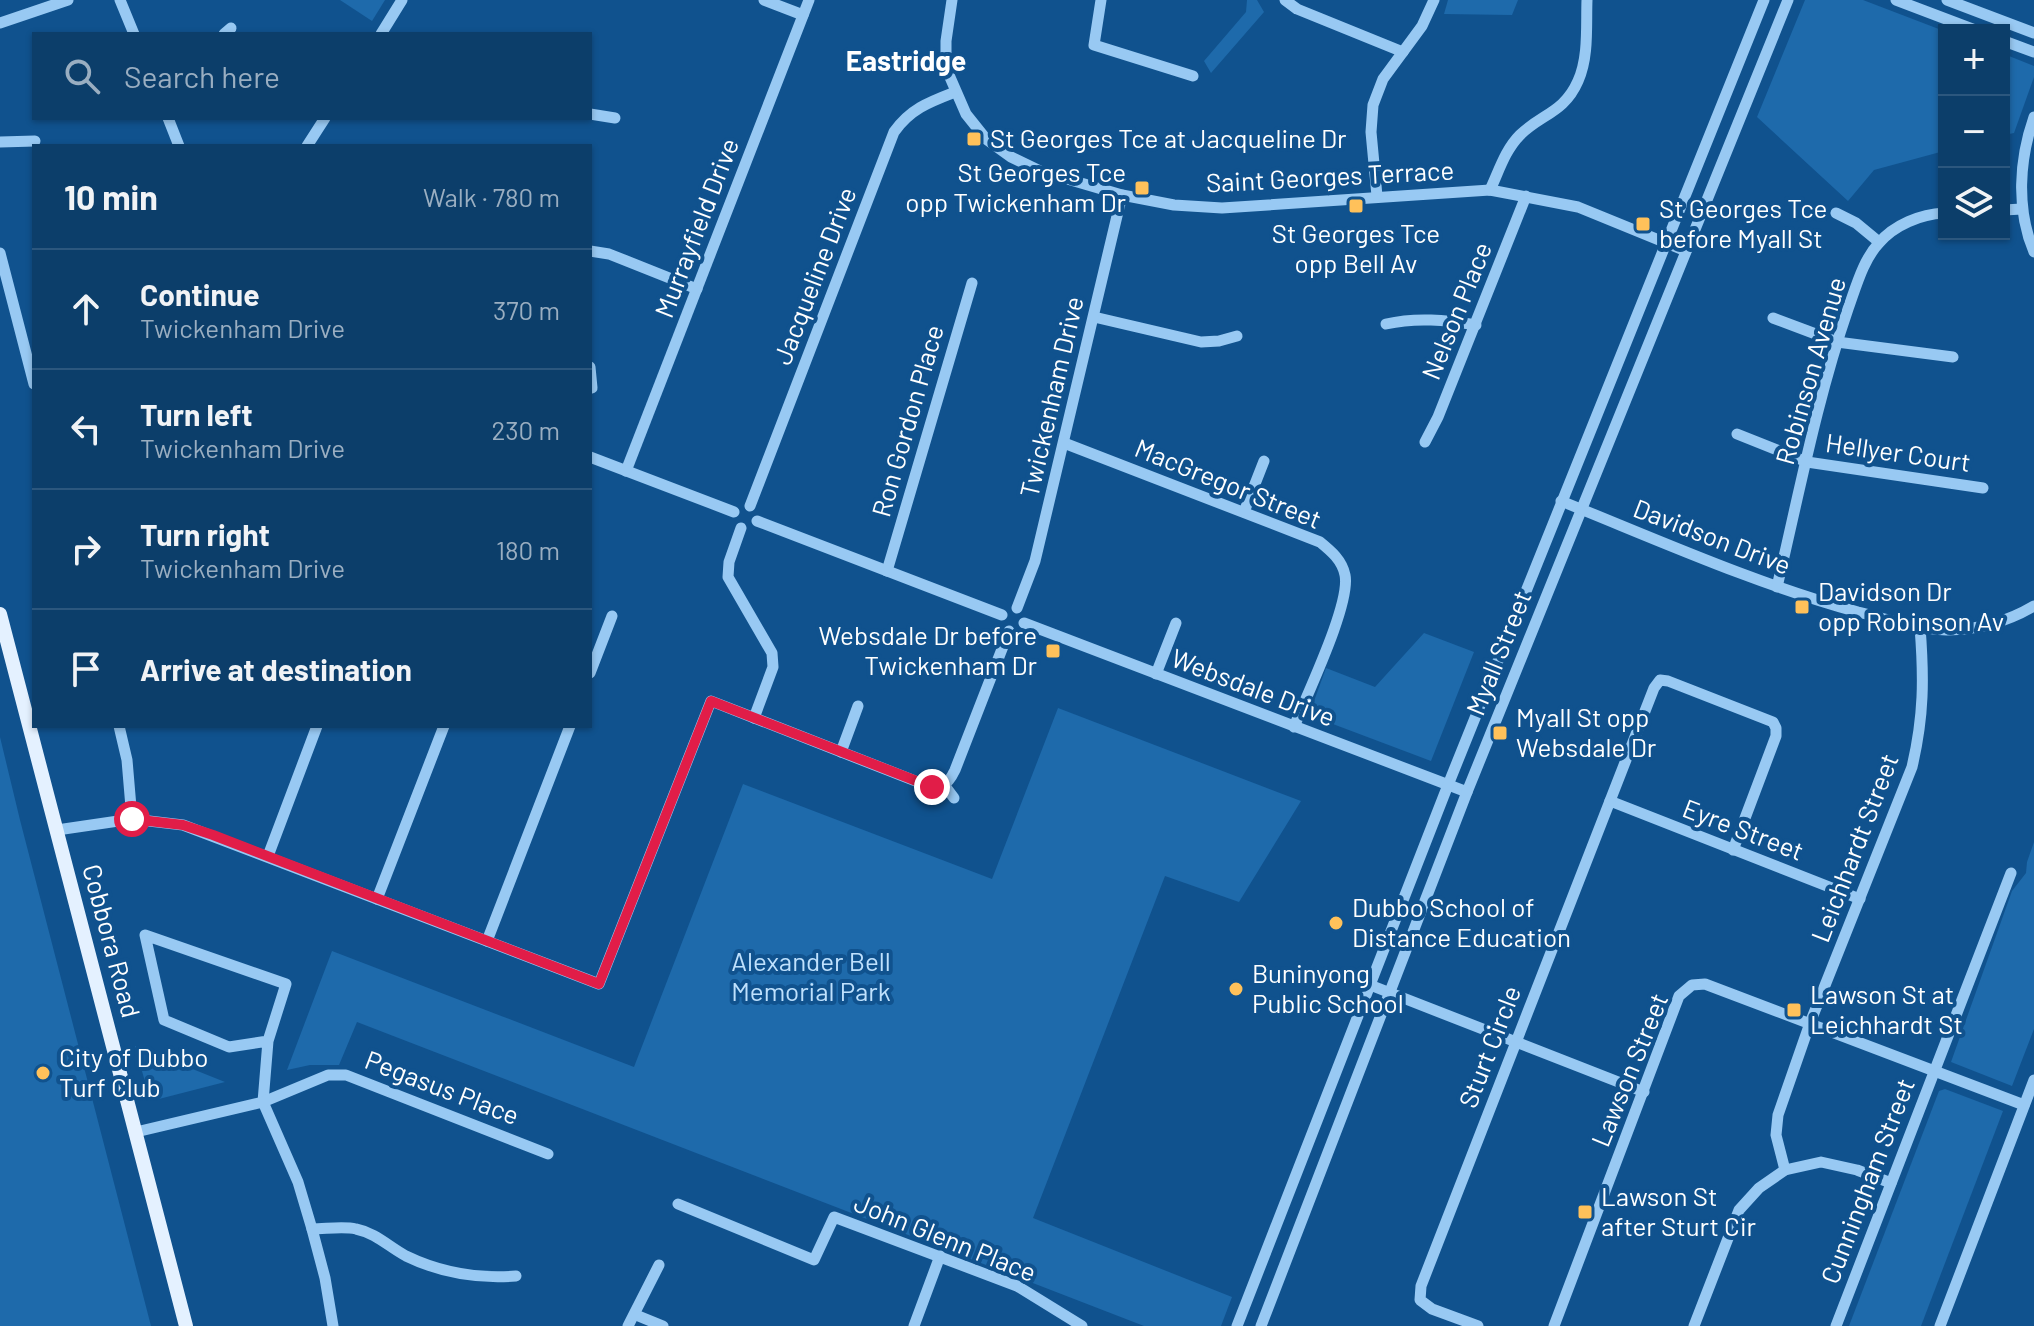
<!DOCTYPE html>
<meta charset="utf-8">
<style>
body{margin:0;font-family:Barlow,sans-serif;background:#154570;color:#f1f3f6}
.controls{position:absolute;right:24px;top:24px;display:grid;overflow:hidden;border-radius:0px;box-shadow:0 2px 6px #0004}
.controls button{width:72px;height:72px;display:grid;place-items:center;padding:0;border:0;border-bottom:2px solid #2c577e;background:#0c3e6a;color:#f1f3f6;font:40px sans-serif}
.stop{position:absolute;width:24px;height:24px;margin:-18px;border:6px solid #e11d48;border-radius:50%;background:#fff}
.stop.end{background:#e11d48;border-color:#fff;box-shadow:0 2px 8px #0008}
.list{margin:0;padding:0;list-style:none}
h2{display:flex;justify-content:space-between;align-items:center;height:104px;margin:0;padding:0 32px;font-size:34px}
h2 small{font-size:26px;font-weight:400;color:#9aaec1}
.list li{display:grid;grid-template-columns:52px 1fr auto;gap:24px;align-items:center;box-sizing:border-box;height:120px;padding:0 32px;border-top:2px solid #2c577e}
.list b{display:block;font-size:30px;white-space:nowrap}
.list p{margin:0;font-size:26px;white-space:nowrap;color:#9aaec1}
.list em{font-size:26px;font-style:normal;color:#9aaec1}
.icon{flex:none;width:44px;height:44px;fill:none;stroke:currentColor;stroke-width:2;stroke-linecap:round;stroke-linejoin:round}
.map{position:relative;flex:none;width:2034px;height:1326px;overflow:hidden}
.search{position:absolute;background:#0c3e6a;box-shadow:0 2px 6px #0004;left:32px;top:32px;width:560px;height:88px;display:flex;align-items:center;gap:20px;box-sizing:border-box;padding:0 28px;border-radius:0px;color:#9aaec1;font-size:30px}
.panel{position:absolute;background:#0c3e6a;box-shadow:0 2px 6px #0004;left:32px;top:144px;width:560px;height:584px;border-radius:0px}
.map>svg:first-child{display:block}
.green{fill:#1e6aab}
.lines{fill:none;stroke-linecap:round;stroke-linejoin:round}
.minor{stroke:#98c9f3;stroke-width:11}
.major{stroke:#e4f1ff;stroke-width:14}
.route{stroke:#e11d48;stroke-width:10}
.poi-dot{fill:#ffc15a;stroke:#10528e;stroke-width:3}
.labels{text-anchor:middle;stroke-width:8;stroke-linejoin:round;paint-order:stroke}
.poi-label{font-size:26px;fill:#fff;stroke:#10528e;text-anchor:start}
.street-label{font-size:26px;fill:#fff;stroke:#10528e}
.park-label{font-size:26px;fill:#bfe1fd;stroke:#10528e}
.neighbourhood-label{font-size:28px;font-weight:bold;fill:#fff;stroke:#10528e}
</style>
<div class="map">
<svg width="2034" height="1326" viewBox="0 0 2034 1326">
<rect width="100%" height="100%" fill="#10528e"/>
<g class="green">
<path d="M340,0H385L372,21Z"/>
<path d="M1247,0H1257L1264,12L1211,73L1204,61L1246,12Z"/>
<path d="M1448,0H1518L1512,15L1444,14Z"/>
<path d="M1805,0H1863L1944,31V151L1874,170L1848,201L1757,117Z"/>
<path d="M2004,54L2034,66V77L2014,133L2004,135Z"/>
<path d="M1424,633L1474,652L1431,761L1309,715L1326,668L1375,687Z"/>
<path d="M1058,708L1301,801L1239,902L1165,876L1033,1218L1232,1297L1221,1326H1144L357,1022L339,1065H310L287,1070L332,951L634,1067L743,784L992,879Z"/>
<path d="M0,737L20,820L151,1326H0Z"/>
<path d="M2034,842V1029L2012,1086L1951,1062L2012,891L2026,873L2027,862Z"/>
<path d="M135,1046L225,1082L155,1100L149,1096Z"/>
<path d="M1945,1089L2003,1111L1921,1326H1849L1939,1091Z"/>
</g>
<g class="lines">
<g class="minor">
<path d="M120,0L134,34"/>
<path d="M764,0L803,15"/>
<path d="M952,0L946,41V68L966,114L986,139L1011,157L1040,171L1122,195L1174,205L1222,208L1490,190L1578,207L1686,251"/>
<path d="M1101,0L1094,45L1193,76"/>
<path d="M1285,0L1297,9L1403,52"/>
<path d="M1896,0L1975,30"/>
<path d="M1947,0L2034,33"/>
<path d="M0,23L68,0"/>
<path d="M224,34L231,28"/>
<path d="M381,34L402,0"/>
<path d="M2004,41L2034,52"/>
<path d="M590,114L615,118"/>
<path d="M2034,117C2019,160 2016,209 2034,252"/>
<path d="M168,118L179,146"/>
<path d="M0,142L35,141"/>
<path d="M307,146L325,118"/>
<path d="M1490,190C1499,171 1505,150 1520,135C1541,114 1564,113 1578,81C1589,57 1586,25 1587,0"/>
<path d="M1377,196L1371,132L1373,105L1383,79L1422,26L1434,0"/>
<path d="M2004,210L2022,209"/>
<path d="M1836,213L1856,223L1879,242"/>
<path d="M590,251L609,254L697,289"/>
<path d="M0,253L34,384"/>
<path d="M1094,317L1201,342L1219,341L1237,336"/>
<path d="M1773,318L1837,342L1953,357"/>
<path d="M1386,324C1416,317 1446,320 1476,325"/>
<path d="M590,367L592,388"/>
<path d="M1737,434L1807,462L1983,488"/>
<path d="M1425,442L1438,417L1526,196"/>
<path d="M1064,443L1320,542C1331,551 1342,560 1345,575C1351,604 1306,696 1294,727"/>
<path d="M590,457L734,512"/>
<path d="M626,471L809,0"/>
<path d="M1561,501C1658,540 1756,584 1858,612C1886,619 1917,629 1947,630C1978,630 2007,622 2034,606"/>
<path d="M750,506L894,132C910,109 929,102 955,92"/>
<path d="M1244,512L1264,461"/>
<path d="M757,521L1002,615"/>
<path d="M741,528L729,562L728,577L772,653L773,667L754,718"/>
<path d="M887,571L972,283"/>
<path d="M1777,587C1799,494 1817,399 1848,309C1856,287 1863,260 1879,243C1894,225 1921,214 1944,213"/>
<path d="M1017,608L1035,561L1122,195"/>
<path d="M1024,623L1467,792"/>
<path d="M590,673L612,616"/>
<path d="M1156,674L1176,623"/>
<path d="M119,726L127,760L132,819"/>
<path d="M841,752L858,706"/>
<path d="M945,786L954,798"/>
<path d="M1610,801L1860,899"/>
<path d="M57,830L132,819L183,825L599,984L711,701L923,784C940,790 947,787 955,770L1009,631"/>
<path d="M268,856L317,726"/>
<path d="M377,899L444,726"/>
<path d="M487,941L570,726"/>
<path d="M1370,985L1644,1092"/>
<path d="M268,1041L229,1047L164,1020L145,935L286,984L268,1041L263,1102L298,1182L312,1229L325,1278L333,1326"/>
<path d="M136,1132L263,1102L328,1075H346L548,1154"/>
<path d="M1785,1170L1776,1135L1778,1115L1810,1023L1912,767C1924,716 1924,678 1920,627"/>
<path d="M678,1204L814,1260L834,1217L1017,1286L1082,1326"/>
<path d="M312,1229C326,1229 343,1226 356,1229C376,1233 389,1247 406,1256C441,1273 477,1279 516,1276"/>
<path d="M636,1315L663,1326"/>
<path d="M628,1326L659,1265"/>
<path d="M914,1326L940,1256"/>
<path d="M1237,1326L1448,785L1764,0"/>
<path d="M1261,1326L1467,792L1788,0"/>
<path d="M1478,1326L1432,1309L1420,1300L1421,1286L1654,688L1660,680L1668,681L1773,722L1776,728V736L1733,850"/>
<path d="M1554,1326L1679,996L1692,985L1705,984L2024,1105"/>
<path d="M1694,1326L1739,1210L1759,1188L1785,1170L1821,1162L1857,1170L1891,1183"/>
<path d="M1836,1326L2011,873"/>
<path d="M1940,1326L2034,1080"/>
</g>
<path class="major" d="M0,614L186,1326"/>
</g>
<g class="lines">
<path class="route" d="M132,819L183,825L213,835L599,984L711,701L932,787"/>
</g>
<g class="poi-dot">
<rect x="966" y="131" width="16" height="16" rx="4"/>
<rect x="1134" y="180" width="16" height="16" rx="4"/>
<rect x="1348" y="198" width="16" height="16" rx="4"/>
<rect x="1635" y="216" width="16" height="16" rx="4"/>
<rect x="1794" y="599" width="16" height="16" rx="4"/>
<rect x="1045" y="643" width="16" height="16" rx="4"/>
<rect x="1492" y="725" width="16" height="16" rx="4"/>
<circle cx="1336" cy="923" r="8"/>
<circle cx="1236" cy="989" r="8"/>
<rect x="1786" y="1002" width="16" height="16" rx="4"/>
<circle cx="43" cy="1073" r="8"/>
<rect x="1577" y="1204" width="16" height="16" rx="4"/>
</g>
<g class="labels">
<g class="poi-label">
<text x="990" y="148">St Georges Tce at Jacqueline Dr</text>
<text x="1126" y="182" text-anchor="end">St Georges Tce<tspan x="1126" dy="30">opp Twickenham Dr</tspan></text>
<text x="1659" y="218">St Georges Tce<tspan x="1659" dy="30">before Myall St</tspan></text>
<text x="1356" y="243" text-anchor="middle">St Georges Tce<tspan x="1356" dy="30">opp Bell Av</tspan></text>
<text x="1818" y="601">Davidson Dr<tspan x="1818" dy="30">opp Robinson Av</tspan></text>
<text x="1037" y="645" text-anchor="end">Websdale Dr before<tspan x="1037" dy="30">Twickenham Dr</tspan></text>
<text x="1516" y="727">Myall St opp<tspan x="1516" dy="30">Websdale Dr</tspan></text>
<text x="1352" y="917">Dubbo School of<tspan x="1352" dy="30">Distance Education</tspan></text>
<text x="1252" y="983">Buninyong<tspan x="1252" dy="30">Public School</tspan></text>
<text x="1810" y="1004">Lawson St at<tspan x="1810" dy="30">Leichhardt St</tspan></text>
<text x="59" y="1067">City of Dubbo<tspan x="59" dy="30">Turf Club</tspan></text>
<text x="1601" y="1206">Lawson St<tspan x="1601" dy="30">after Sturt Cir</tspan></text>
</g>
<g class="street-label">
<text transform="translate(1330 177) rotate(-3)" y="9">Saint Georges Terrace</text>
<text transform="translate(697 228) rotate(-69)" y="9">Murrayfield Drive</text>
<text transform="translate(815 276) rotate(-69)" y="9">Jacqueline Drive</text>
<text transform="translate(1457 311) rotate(-68)" y="9">Nelson Place</text>
<text transform="translate(1811 371) rotate(-74)" y="9">Robinson Avenue</text>
<text transform="translate(1052 397) rotate(-77)" y="9">Twickenham Drive</text>
<text transform="translate(908 421) rotate(-74)" y="9">Ron Gordon Place</text>
<text transform="translate(1898 453) rotate(8)" y="9">Hellyer Court</text>
<text transform="translate(1228 484) rotate(22)" y="9">MacGregor Street</text>
<text transform="translate(1712 537) rotate(21)" y="9">Davidson Drive</text>
<text transform="translate(1499 653) rotate(-68)" y="9">Myall Street</text>
<text transform="translate(1253 688) rotate(21)" y="9">Websdale Drive</text>
<text transform="translate(1743 830) rotate(21)" y="9">Eyre Street</text>
<text transform="translate(1855 848) rotate(-69)" y="9">Leichhardt Street</text>
<text transform="translate(111 941) rotate(75)" y="9">Cobbora Road</text>
<text transform="translate(1490 1047) rotate(-69)" y="9">Sturt Circle</text>
<text transform="translate(1630 1070) rotate(-68)" y="9">Lawson Street</text>
<text transform="translate(442 1088) rotate(21)" y="9">Pegasus Place</text>
<text transform="translate(1868 1181) rotate(-69)" y="9">Cunningham Street</text>
<text transform="translate(945 1238) rotate(22)" y="9">John Glenn Place</text>
</g>
<g class="park-label">
<text x="811" y="971">Alexander Bell<tspan x="811" dy="30">Memorial Park</tspan></text>
</g>
<g class="neighbourhood-label">
<text x="906" y="71">Eastridge</text>
</g>
</g>
</svg>
<div class="controls">
<button>+</button>
<button>−</button>
<button><svg class="icon" aria-label="layers" viewBox="0 0 24 24"><path d="M12 4l9 5-9 5-9-5zM3 14l9 5 9-5"/></svg></button>
</div>
<div class="stop" style="left:132px;top:819px"></div>
<div class="stop end" style="left:932px;top:787px"></div>
<div class="search"><svg class="icon" aria-label="search" viewBox="0 0 24 24"><circle cx="10" cy="10" r="6"/><path d="M15 15l6 6"/></svg>Search here</div>
<section class="panel">
<h2>10 min<small>Walk · 780 m</small></h2>
<ul class="list">
<li><svg class="icon" aria-label="ahead" viewBox="0 0 24 24"><path d="M12 20V5M6 11l6-6 6 6"/></svg><div><b>Continue</b><p>Twickenham Drive</p></div><em>370 m</em></li>
<li><svg class="icon" aria-label="left" viewBox="0 0 24 24"><path d="M17 20v-9H6M10 6l-5 5 5 5"/></svg><div><b>Turn left</b><p>Twickenham Drive</p></div><em>230 m</em></li>
<li><svg class="icon" aria-label="right" viewBox="0 0 24 24"><path d="M7 20v-9h11M14 6l5 5-5 5"/></svg><div><b>Turn right</b><p>Twickenham Drive</p></div><em>180 m</em></li>
<li><svg class="icon" aria-label="arrive" viewBox="0 0 24 24"><path d="M6 21V4h12l-3 4 3 4H6"/></svg><div><b>Arrive at destination</b></div></li>
</ul>
</section>
</div>
